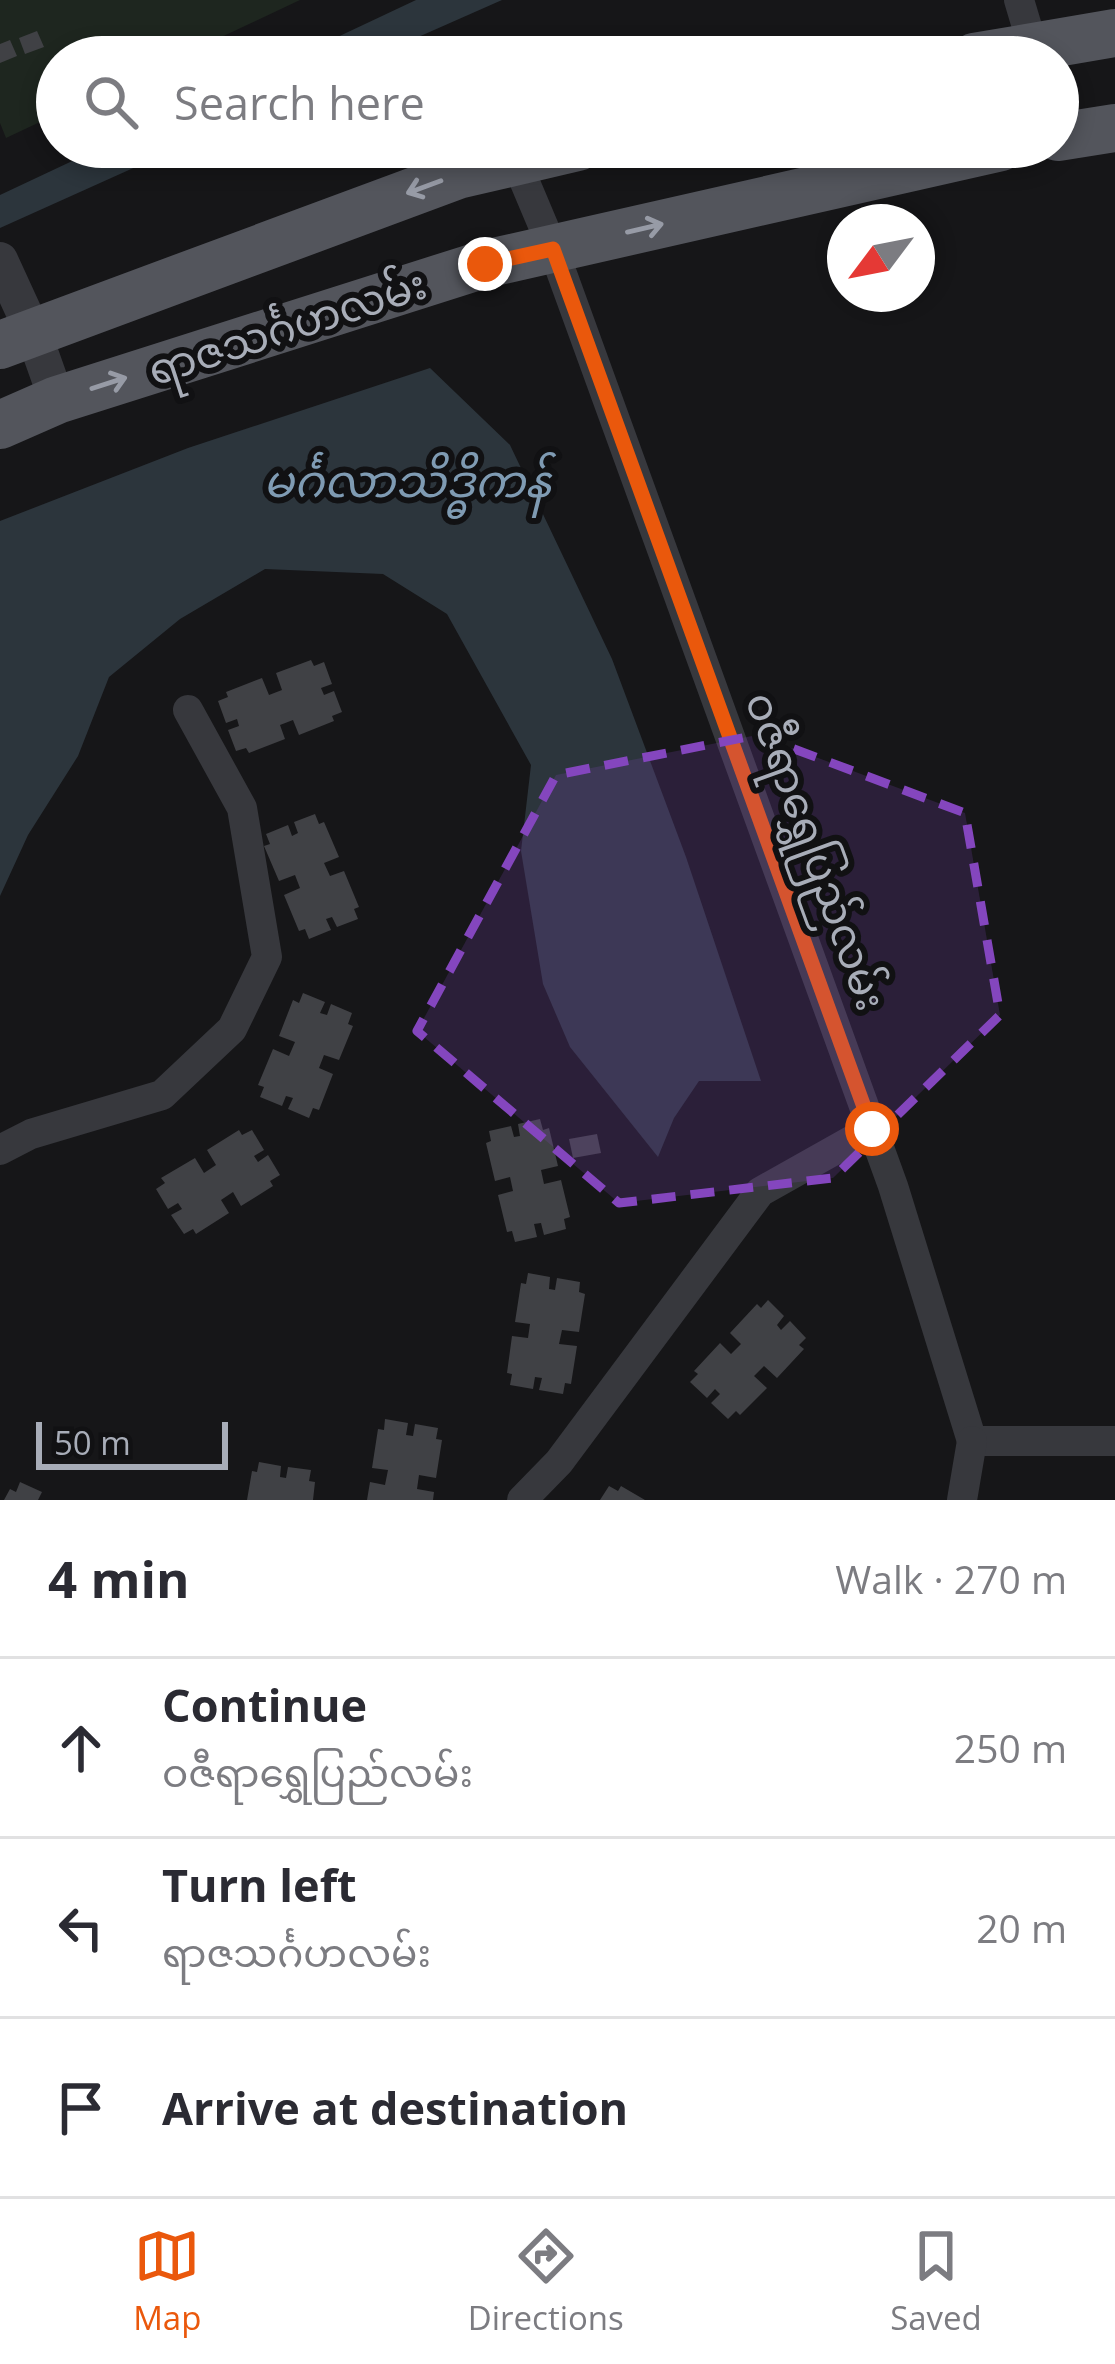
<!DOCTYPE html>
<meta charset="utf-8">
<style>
body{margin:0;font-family:"Open Sans","Noto Sans Myanmar",sans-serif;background:#f7f7f7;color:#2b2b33}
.compass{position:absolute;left:827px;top:204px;width:108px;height:108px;border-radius:50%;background:#fff;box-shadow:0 6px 18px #0003;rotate:238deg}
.scale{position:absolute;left:36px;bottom:30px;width:192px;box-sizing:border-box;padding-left:12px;border:6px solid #a8adb8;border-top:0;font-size:33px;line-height:42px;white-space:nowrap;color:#a8adb8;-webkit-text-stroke:9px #111113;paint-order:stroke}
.stop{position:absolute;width:36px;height:36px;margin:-27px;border:9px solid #ea580c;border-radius:50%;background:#fff}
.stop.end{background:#ea580c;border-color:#fff;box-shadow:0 3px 12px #0008}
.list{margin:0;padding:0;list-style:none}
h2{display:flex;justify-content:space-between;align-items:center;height:156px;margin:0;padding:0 48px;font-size:51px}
h2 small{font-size:39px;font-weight:400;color:#7c7c81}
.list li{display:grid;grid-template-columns:78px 1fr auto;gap:36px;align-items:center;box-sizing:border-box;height:180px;padding:0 48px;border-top:3px solid #e1e1e2}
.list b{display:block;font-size:45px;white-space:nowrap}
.list p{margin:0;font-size:39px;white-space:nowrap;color:#7c7c81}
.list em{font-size:39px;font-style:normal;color:#7c7c81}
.icon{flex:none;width:66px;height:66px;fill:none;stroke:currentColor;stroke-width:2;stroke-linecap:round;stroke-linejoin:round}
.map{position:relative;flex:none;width:1115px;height:1500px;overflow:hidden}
.search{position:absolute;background:#fff;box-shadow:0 6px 18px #0003;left:36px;right:36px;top:36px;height:132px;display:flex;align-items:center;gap:30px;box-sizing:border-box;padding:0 42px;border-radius:66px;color:#7c7c81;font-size:45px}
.sheet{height:696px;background:#fff}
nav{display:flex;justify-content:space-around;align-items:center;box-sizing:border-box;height:168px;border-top:3px solid #e1e1e2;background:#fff;font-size:33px;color:#7c7c81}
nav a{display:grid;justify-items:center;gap:6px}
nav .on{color:#ea580c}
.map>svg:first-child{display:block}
.green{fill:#1e261f}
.water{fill:#2c353c}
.building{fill:#404145}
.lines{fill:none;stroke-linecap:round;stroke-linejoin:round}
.minor{stroke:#37383d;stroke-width:30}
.tertiary{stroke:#37383d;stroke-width:36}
.primary{stroke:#53555c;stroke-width:48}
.oneway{stroke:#979ba6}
.route{stroke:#ea580c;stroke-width:15}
.marked{fill:#8446be;fill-opacity:0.2;stroke:#8446be;stroke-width:9;stroke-dasharray:24 15;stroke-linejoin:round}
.labels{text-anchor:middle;stroke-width:12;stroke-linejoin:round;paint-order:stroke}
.street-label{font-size:42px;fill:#a8adb8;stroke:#111113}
.water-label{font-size:45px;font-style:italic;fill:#7f9bb3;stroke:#111113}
</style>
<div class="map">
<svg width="1115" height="1500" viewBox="0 0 1115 1500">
<rect width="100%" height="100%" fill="#161618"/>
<path class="green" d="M0,0H300L179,57H57V114L6,138L0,123Z"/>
<g class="water">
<path d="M416,0H502L373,57H295Z"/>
<path d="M102,147H180L0,228V195Z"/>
<path d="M430,368L510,445L612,659L686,857L761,1081H699L674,1118L658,1157L570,1047L543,984L521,851L531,765L447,614L383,574L265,569L180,619L109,677L78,756L28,835L0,896V521L188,448Z"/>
</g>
<g class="building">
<path d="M37,31L44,47L25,54L19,38Z"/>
<path d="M10,40L17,56L0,63V44Z"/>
<path d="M311,660L314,666L324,662L332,684L321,688L324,695L334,691L342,712L332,716L334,721L299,735L293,720L280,725L285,739L249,753L246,748L236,751L228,730L239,726L237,719L226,723L218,701L228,697L226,692L262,678L269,695L282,690L276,673Z"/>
<path d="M315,814L319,824L324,822L339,857L324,863L330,876L344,871L359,907L354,909L358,919L337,927L332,917L326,919L331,930L309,939L305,929L299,931L284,895L300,888L295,875L279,881L264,846L270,844L266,834L288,825L292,836L298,833L294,822Z"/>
<path d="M303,993L325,1002L320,1013L327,1015L331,1004L352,1013L348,1024L353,1026L339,1060L324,1055L319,1068L333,1074L319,1110L313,1108L309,1118L288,1109L293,1098L286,1096L282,1106L260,1097L264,1087L258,1085L273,1049L289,1056L295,1042L279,1036L293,1000L299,1003Z"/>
<path d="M540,1119L543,1130L549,1128L558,1166L541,1170L544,1184L561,1180L570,1217L564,1219L566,1229L544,1235L541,1223L534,1224L537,1237L515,1242L512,1231L507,1232L498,1195L513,1191L510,1177L495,1181L486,1143L491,1141L489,1131L511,1126L514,1137L520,1136L518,1124Z"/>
<path d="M239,1130L242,1135L252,1130L264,1150L254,1156L258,1162L268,1155L280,1175L270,1181L273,1186L241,1206L233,1192L221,1200L229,1213L196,1234L193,1229L184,1234L171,1215L182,1209L178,1203L168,1209L156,1189L165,1183L161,1178L195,1158L204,1173L216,1165L207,1150Z"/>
<path d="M597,1134L601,1153L573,1158L569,1139Z"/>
<path d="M528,1273L550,1277L549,1289L555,1290L557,1278L580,1282L579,1292L585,1294L579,1332L562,1330L559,1344L577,1346L571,1384L565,1383L563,1394L539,1390L542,1378L535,1377L533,1389L510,1385L512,1374L507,1373L512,1336L528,1338L530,1324L515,1322L521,1283L526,1284Z"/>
<path d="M768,1300L784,1316L777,1325L781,1330L790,1321L806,1338L799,1345L804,1349L777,1378L764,1366L754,1376L767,1388L740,1415L736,1411L728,1419L711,1403L720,1394L715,1389L707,1398L690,1382L698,1374L694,1371L720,1343L731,1354L741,1344L730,1333L757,1304L761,1308Z"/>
<path d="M385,1419L408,1423L406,1435L413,1436L415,1424L438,1428L436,1439L442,1440L436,1478L419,1475L417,1489L434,1492L433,1500H367L370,1482L385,1485L388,1470L372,1468L378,1429L384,1430Z"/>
<path d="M259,1462L281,1466L280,1477L286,1478L288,1467L311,1470L309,1481L315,1482L313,1500H247L252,1471L257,1472Z"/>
<path d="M20,1482L42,1492L38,1500H4L10,1489L16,1492Z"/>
<path d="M609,1486L618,1491L621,1486L645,1500H600Z"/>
</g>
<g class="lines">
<g class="minor">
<path d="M1019,0L1036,57"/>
<path d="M516,161L553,249L893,1186L972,1441H1115"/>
<path d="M0,1150L31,1134L162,1095L232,1029L267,957L242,808L188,710"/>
<path d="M522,1500L559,1462L760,1192L872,1129"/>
<path d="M962,1500L972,1441"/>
</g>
<path class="tertiary" d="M0,260L33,332L57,400"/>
<g class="primary">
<path d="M974,57L1115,33"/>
<path d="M1058,137L1115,128"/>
<path d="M0,345L458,175L578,147"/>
<path d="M0,425L57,400L485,264L1001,147"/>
</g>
</g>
<defs><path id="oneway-shaft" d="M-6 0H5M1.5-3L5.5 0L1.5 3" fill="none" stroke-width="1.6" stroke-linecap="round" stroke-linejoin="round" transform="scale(3)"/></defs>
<g class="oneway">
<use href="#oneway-shaft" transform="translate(424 187) rotate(160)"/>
<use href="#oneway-shaft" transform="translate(645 228) rotate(-13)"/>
<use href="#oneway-shaft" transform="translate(109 383) rotate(-18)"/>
</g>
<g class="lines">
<path class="route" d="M485,264L553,249L872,1129"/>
</g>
<path class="marked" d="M757,735L965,813L1000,1015L833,1178L619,1203L417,1031L556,775Z"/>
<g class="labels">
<g class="street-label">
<text transform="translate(287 327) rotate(-18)" y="15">ရာဇသင်္ဂဟလမ်း</text>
<text transform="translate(816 851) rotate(70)" y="15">ဝဇီရာရွှေပြည်လမ်း</text>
</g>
<g class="water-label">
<text x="407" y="497">မင်္ဂလာသိဒ္ဓိကန်</text>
</g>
</g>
</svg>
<svg class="compass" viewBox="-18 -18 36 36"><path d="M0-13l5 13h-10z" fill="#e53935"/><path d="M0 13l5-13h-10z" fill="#7c7c81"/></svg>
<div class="scale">50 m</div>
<div class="stop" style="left:872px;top:1129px"></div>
<div class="stop end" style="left:485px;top:264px"></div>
<div class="search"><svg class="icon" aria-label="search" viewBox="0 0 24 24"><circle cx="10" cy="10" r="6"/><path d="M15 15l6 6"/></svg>Search here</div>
</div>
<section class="sheet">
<h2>4 min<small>Walk · 270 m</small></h2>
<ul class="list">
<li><svg class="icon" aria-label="ahead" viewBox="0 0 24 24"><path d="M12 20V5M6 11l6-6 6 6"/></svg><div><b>Continue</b><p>ဝဇီရာရွှေပြည်လမ်း</p></div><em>250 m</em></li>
<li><svg class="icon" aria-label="left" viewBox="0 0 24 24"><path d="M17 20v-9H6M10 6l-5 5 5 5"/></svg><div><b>Turn left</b><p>ရာဇသင်္ဂဟလမ်း</p></div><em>20 m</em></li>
<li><svg class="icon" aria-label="arrive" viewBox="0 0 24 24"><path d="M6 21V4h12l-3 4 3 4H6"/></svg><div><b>Arrive at destination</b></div></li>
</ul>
</section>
<nav>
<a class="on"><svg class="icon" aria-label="map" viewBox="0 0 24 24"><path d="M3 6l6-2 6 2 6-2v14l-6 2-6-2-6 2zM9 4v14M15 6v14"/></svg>Map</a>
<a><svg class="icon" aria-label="directions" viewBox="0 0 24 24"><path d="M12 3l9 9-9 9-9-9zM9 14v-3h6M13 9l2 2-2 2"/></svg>Directions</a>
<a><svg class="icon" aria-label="saved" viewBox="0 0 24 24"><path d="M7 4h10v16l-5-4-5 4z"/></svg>Saved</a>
</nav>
